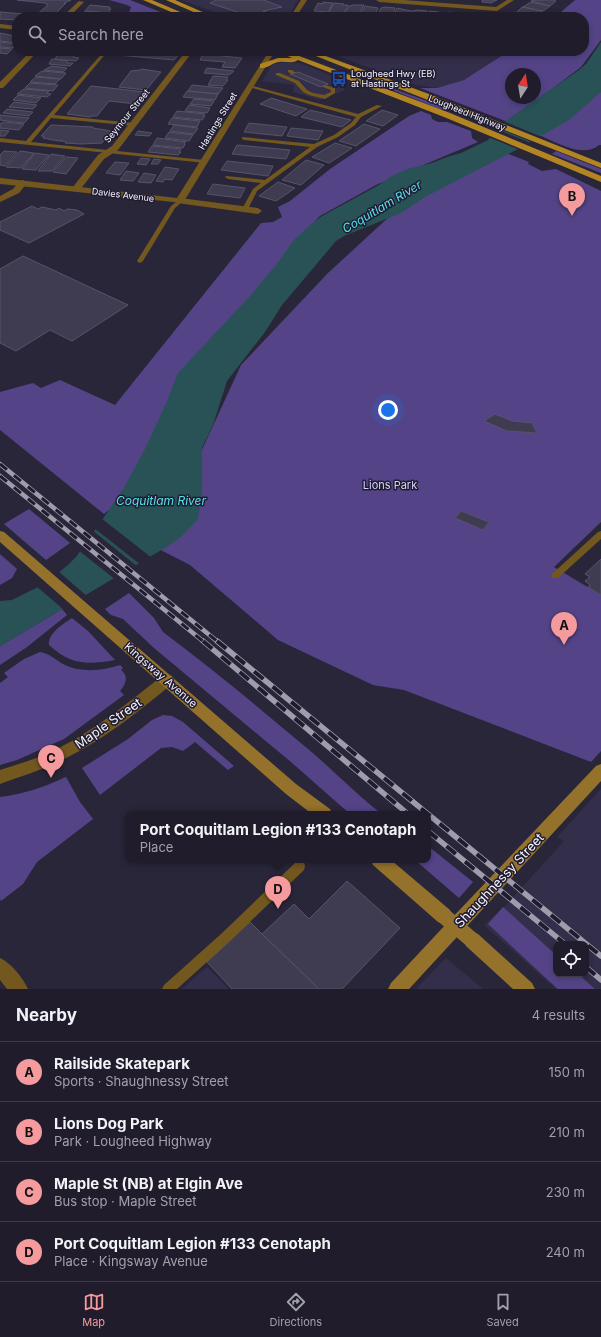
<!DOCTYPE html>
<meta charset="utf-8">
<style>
body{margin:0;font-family:Inter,sans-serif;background:#2d2938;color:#f1f3f6}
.controls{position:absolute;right:12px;bottom:12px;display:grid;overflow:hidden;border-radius:8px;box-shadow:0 2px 6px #0003}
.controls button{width:36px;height:36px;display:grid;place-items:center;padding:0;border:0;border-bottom:1px solid #3d3a48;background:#201c2c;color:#f1f3f6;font:20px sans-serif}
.compass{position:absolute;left:505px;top:68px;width:36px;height:36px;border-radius:50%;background:#201c2c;box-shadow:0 2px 6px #0003;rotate:12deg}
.you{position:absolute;left:388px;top:410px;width:14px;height:14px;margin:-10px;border:3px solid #fff;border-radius:50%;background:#1a73e8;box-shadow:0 0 0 6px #1a73e833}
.badge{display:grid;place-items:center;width:26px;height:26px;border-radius:50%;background:#f59b9e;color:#111;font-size:13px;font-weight:700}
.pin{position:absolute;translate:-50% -33px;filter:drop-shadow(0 1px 2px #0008)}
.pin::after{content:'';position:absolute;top:21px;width:14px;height:12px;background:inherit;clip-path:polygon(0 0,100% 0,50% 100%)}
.popup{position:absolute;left:125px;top:811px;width:306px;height:52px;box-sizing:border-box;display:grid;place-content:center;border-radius:8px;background:#201c2c;filter:drop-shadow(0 1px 3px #0005);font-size:13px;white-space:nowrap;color:#a2a1a9}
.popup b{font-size:15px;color:#f1f3f6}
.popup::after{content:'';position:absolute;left:50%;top:100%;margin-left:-8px;border:8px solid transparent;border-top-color:#201c2c}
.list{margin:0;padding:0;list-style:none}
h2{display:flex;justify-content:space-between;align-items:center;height:52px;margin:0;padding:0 16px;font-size:17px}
h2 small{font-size:13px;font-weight:400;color:#a2a1a9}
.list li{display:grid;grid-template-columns:26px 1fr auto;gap:12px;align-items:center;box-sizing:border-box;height:60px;padding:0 16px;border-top:1px solid #3d3a48}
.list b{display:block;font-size:15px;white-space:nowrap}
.list p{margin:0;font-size:13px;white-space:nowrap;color:#a2a1a9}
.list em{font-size:13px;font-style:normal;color:#a2a1a9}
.icon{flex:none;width:22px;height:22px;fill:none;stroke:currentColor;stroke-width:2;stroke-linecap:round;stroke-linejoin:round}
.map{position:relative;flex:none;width:601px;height:989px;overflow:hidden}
.search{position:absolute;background:#201c2c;box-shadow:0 2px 6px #0003;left:12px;right:12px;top:12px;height:44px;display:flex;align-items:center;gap:10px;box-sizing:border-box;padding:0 14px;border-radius:16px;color:#a2a1a9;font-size:15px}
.sheet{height:292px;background:#201c2c}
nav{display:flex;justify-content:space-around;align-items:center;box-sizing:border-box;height:56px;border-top:1px solid #3d3a48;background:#201c2c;font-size:11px;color:#a2a1a9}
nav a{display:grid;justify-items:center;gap:2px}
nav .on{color:#f59b9e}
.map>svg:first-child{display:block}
.built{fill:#332e49;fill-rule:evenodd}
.green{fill:#544487;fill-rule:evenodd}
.water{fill:#285255}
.pier{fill:#2a263a}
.building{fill:#3f3c51;stroke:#57536a}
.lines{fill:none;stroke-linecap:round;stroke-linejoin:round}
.service{fill:#72571f;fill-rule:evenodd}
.minor{fill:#72571f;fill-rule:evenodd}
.tertiary{fill:#72571f;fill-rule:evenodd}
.secondary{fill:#95722b;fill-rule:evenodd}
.primary{fill:#b28522;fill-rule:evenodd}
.rail-far1-casing{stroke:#9f9dac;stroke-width:4.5}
.rail-casing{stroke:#9f9dac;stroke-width:5.5}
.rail-far1{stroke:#201c30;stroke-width:3;stroke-dasharray:9;stroke-linecap:butt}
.rail{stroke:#201c30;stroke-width:4;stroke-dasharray:12;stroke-linecap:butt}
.secondary-bridge{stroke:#95722b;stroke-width:16}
.labels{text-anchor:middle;stroke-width:3;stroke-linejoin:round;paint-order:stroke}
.far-poi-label{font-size:9px;fill:#f4f3fe;stroke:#201c30;text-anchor:start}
.far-street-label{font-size:9px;fill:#f4f3fe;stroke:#201c30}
.park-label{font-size:11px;fill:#d7d0fb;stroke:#201c30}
.street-label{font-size:11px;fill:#f4f3fe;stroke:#201c30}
.water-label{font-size:12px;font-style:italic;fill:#55e1ea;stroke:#201c30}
.near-street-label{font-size:13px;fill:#f4f3fe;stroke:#201c30}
</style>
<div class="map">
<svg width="601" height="989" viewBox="0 0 601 989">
<rect width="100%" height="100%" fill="#2a263a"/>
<g class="built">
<path d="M181,0H298L288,17H228Z"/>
<path d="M325,51H509L464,80L437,88L415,85Z"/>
<path d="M282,62L300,63L340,79L345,90L320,100L293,92L294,85L262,81L272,65Z"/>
<path d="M601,789V989H556L484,925L506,905L564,841L557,837ZM556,944H586V974H556Z"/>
<path d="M446,958L483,989H416Z"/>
<path d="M207,967L229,989H182Z"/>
</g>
<g class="green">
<path d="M109,0H130L173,17H159L153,14L129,13L131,7L127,5Z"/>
<path d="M575,0H601V40L581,67L508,122L420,88H437L464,80L509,51H584V17H555ZM511,74H535V98H511Z"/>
<path d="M373,82H375L449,109L444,111Z"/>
<path d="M601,84V145H599C583,159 554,141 537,134Z"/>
<path d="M421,111L431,115L432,119L438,122H447L471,131L472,138L478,142L376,185L320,216L290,247L120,501L104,514L0,430V392L33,383L41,388L60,380L115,405L261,223L273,222L282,217L278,207L290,201L330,169L409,116Z"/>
<path d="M498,150L529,162L528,164L542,171L556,169L601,191V522L554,567L601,595V751L591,762L404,690L373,685L278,640L190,565L153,546L195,465L241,365L328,273L390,216Z"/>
<path d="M556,151L601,169V173L552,154Z"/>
<path d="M29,509L70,543L46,560L4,524Z"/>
<path d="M0,554L17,569L12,578L0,585Z"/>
<path d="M129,593L154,618L163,632C215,671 264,712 314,754C337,774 358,796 382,814H350L291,762L154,648L123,619L111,615L105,609Z"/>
<path d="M62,609L67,615L27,647L0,665V646Z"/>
<path d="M72,618L88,631L115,660C87,665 71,665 49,645C48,633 63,624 72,618Z"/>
<path d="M40,652C49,653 56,660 63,664C79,673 103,671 120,665L123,668L121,670C129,676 126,684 120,691L124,695L64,739L17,760L0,765V683L8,677L4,673L24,659Z"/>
<path d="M163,715L172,716L183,722L234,766L228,770L195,742L183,751L172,747L161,748L100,795L82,768L128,739L152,720Z"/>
<path d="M66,777L80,802L93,819L37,862L23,884L1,901L0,899V797C24,794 44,787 66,777Z"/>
<path d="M428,846L473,882L459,898L415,860H428Z"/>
<path d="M503,907L556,955V974H578L595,989H558L548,980L488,924Z"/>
</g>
<path class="water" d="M601,42V92L569,120L516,150L425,197L401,213L344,236L336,241L282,305L265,332L227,381L213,425L202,448V494L198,519L181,537L168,546L0,646V601L12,600L46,583L68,565L76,557L109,510L125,486L146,447L168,399L178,373L250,296L277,264L293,241L309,226L322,216L379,185L390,177L407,169L432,163L447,157L461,153L488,140L508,119L579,70L586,64Z"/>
<g class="pier">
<path d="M503,121L542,137L532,142L497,128Z"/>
<path d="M496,129L531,143L520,150L488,137Z"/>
<path d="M101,518L152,558L141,565L94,528Z"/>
<path d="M92,530L138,567L116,580L78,550Z"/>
<path d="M58,571L88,597L64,610L36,586Z"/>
</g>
<g class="building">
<path d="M17,0H71L64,3H66L52,17H17V20L0,19V12L36,15L48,5L45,3Z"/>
<path d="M216,0H264L282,7L263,11L266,12L269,14L267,15L273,17H252L210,3Z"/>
<path d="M482,0H497L491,3L482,2Z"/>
<path d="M534,0H554L556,1L550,6L531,1Z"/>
<path d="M323,2L333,3L328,12L314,11L318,3L323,4Z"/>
<path d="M531,2L550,6L543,11L523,7Z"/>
<path d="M334,3L344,4L343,5H348L344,13L329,12Z"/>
<path d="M90,5L110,7L109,9H111L108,13L85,11Z"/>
<path d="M354,5H364L359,14L345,13L349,6Z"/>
<path d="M365,6L378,8L375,15L361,14Z"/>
<path d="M386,7L395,8L392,17L377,16L381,8Z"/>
<path d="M522,7L542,11L535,16L517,12Z"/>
<path d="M397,8L411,11L408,17H393Z"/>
<path d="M418,10L427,11L425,17H410L412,11Z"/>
<path d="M85,11L108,13L104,17H79Z"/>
<path d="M429,11L439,12L438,13H443L441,17H427Z"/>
<path d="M449,12L458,13L457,17H442L443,13L448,14Z"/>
<path d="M515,12L531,17H511L513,16L510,15Z"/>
<path d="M460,13L470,14L469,16H474L458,17Z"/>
<path d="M0,33L15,36L17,35V43L0,41Z"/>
<path d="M0,42L17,44V45L13,48L0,47Z"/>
<path d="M0,48L12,49L7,54L0,53Z"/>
<path d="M61,51H86L82,55L59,53Z"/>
<path d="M120,51H166L181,52L174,60L117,55Z"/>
<path d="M58,54L75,55L73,57L79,58L76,61L55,59Z"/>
<path d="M203,54L242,58L235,68L222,67L225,62L200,60Z"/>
<path d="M52,59L68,61L67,63H73L70,66L49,64Z"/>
<path d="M52,66L67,68L63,72L44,70Z"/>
<path d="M207,68L234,71L229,75L204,73Z"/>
<path d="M141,69L161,72L146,90L119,87L131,71L140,70Z"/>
<path d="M42,71L66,73L61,79L35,76Z"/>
<path d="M298,72L328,84L321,87L290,74Z"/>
<path d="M213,76L228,77L226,80H228L223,86L208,85Z"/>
<path d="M36,77L60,79L55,84L30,82Z"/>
<path d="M30,83L58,85L53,91L25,88Z"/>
<path d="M192,85L223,88L218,94L188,91Z"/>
<path d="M91,86L137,91L143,92L142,94H144L136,104L109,101L97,116H92L90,117L67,114Z"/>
<path d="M24,89L49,91L47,93L51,94L47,97L17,94Z"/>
<path d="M187,91L218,94L215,100L183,97Z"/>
<path d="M18,95L41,98L36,103L13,100Z"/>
<path d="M271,98L307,109L296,116L260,104Z"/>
<path d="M194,99L214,101L211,106L190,104Z"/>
<path d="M14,102L37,105L33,109L9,107Z"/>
<path d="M189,105L210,108L207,113L185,111Z"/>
<path d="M7,109L33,112L29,116L3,113Z"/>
<path d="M310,110L351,120L342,127L301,117Z"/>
<path d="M382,110L398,115L383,126L366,121Z"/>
<path d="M177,111L205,114L203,116H205L202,120L173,117Z"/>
<path d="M0,115L29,118L24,123L0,120Z"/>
<path d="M172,118L200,121L197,127L168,124Z"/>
<path d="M4,122L13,123L24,124L19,130L0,128V124Z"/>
<path d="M249,123L287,127L282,136L244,132Z"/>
<path d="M364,124L380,129L356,146L339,141Z"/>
<path d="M51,125L93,127V128L111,131L102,143L81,144L65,143L66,142L61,141L62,140L59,141L43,138L44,136H41Z"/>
<path d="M174,125L198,128L194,134L170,131Z"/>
<path d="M291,128L323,131L318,140L287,136Z"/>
<path d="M0,130L9,131L5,136H0Z"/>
<path d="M138,131L152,133L149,136L135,135Z"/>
<path d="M169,132L193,135L189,141L165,138Z"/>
<path d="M157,138L186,142L184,144H185L183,148L153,145Z"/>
<path d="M335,143L352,148L329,163L312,157Z"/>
<path d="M237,145L290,150L286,159L232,154Z"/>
<path d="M152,146L181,149L179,152H181L178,155L148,152Z"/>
<path d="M4,151L17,152L5,166L0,165V155Z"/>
<path d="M20,151L34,153L21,168L6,167Z"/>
<path d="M35,153L49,155L36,170L22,169Z"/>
<path d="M51,154L65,156L52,171H38Z"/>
<path d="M66,157L78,158L66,174L53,172Z"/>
<path d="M141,158L150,159L146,165L137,164Z"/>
<path d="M154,159L161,160L158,164H151Z"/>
<path d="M306,160L324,165L301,185L282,180Z"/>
<path d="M227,161L273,166L268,176L221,170Z"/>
<path d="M115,162L129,163L120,175L106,173Z"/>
<path d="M165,167L179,169L172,180L165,179L163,182L156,181Z"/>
<path d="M126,171L139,173L133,181L120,180Z"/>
<path d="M144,173L156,175L151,183L138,182Z"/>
<path d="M278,182L295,188L276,201L259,196Z"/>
<path d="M213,184L245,188L240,198L207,194Z"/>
<path d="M32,206L38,209L42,207L56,210L59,208L64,211L67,209L77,210L84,214L29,243L0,230V222Z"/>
<path d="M23,256L128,305L72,341L50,330L16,351L0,343V269Z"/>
<path d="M495,414L512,421L532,423L537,433L507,431L484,421Z"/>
<path d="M461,511L489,522L483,530L455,518Z"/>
<path d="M601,559V595L588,587L590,585L585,581L590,577L585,574Z"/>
<path d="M347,881L400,928L342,989H319L262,934L294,904L309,919Z"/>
<path d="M250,922L262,934L319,989H232L207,962Z"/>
</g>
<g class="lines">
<g class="service">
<path d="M104,51H108L54,115L133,123L135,124V126L51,118L31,142L204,160L206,161V163L0,142V138L26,141Z"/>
<path d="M288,70H292L296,73L292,74L288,72Z"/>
<path d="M276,73H280L299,81L307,90L313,93L324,95L331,92V90L323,87V86L325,85L335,88V93L325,99L309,95L303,92L295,83L276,75Z"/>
<path d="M249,85L358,114L377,105L382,106L361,117L355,125L338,137L317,147L257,191L248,209L245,211L242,209L253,189L261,183L228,179L225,177L226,176L265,180L310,147L244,140L242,139V137L314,144L334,135L351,123L356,117L249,87Z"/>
<path d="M180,199L183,201L175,208L143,261L140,263L138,262L137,261L171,206Z"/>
<path d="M601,531V539L558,578H552L551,576L552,574L598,532Z"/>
<path d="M300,861L304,862L305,866L304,870L229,942L177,989H162L164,985L221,934L296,862Z"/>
</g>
<g class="minor">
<path d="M376,0H404L496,7L507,0H514L497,11L379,2Z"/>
<path d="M79,1L84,2L69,17H62Z"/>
<path d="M0,24L17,26V30L0,28Z"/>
<path d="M31,51H38L3,88H0V82Z"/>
<path d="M186,51H193L118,150L104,159L79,191H73L72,189L73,187L98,155L112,146Z"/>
<path d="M23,180L27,183L19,193L0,202V196L13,189L20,181Z"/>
<path d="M180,198L258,208L262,211L258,214L177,203L176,201L177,199Z"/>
<path d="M0,958C11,963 23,978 28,989H7L0,980Z"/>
</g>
<g class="tertiary">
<path d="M301,0H307L296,17H290Z"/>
<path d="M269,51H275L183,203L0,184V178L177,198Z"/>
<path d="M167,674L172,676L174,680L172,684C139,711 105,739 66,758C45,769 22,776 0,784V770C19,764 39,758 57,749C95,730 129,702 162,676Z"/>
</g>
<g class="secondary">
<path d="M0,531L4,532L296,784L330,809L332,814H312L286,794L0,542Z"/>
<path d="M601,764V781L409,989H388L391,983L448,922L444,924L438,922L373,865L371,860H391L450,910L452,916L451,919L596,766Z"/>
<path d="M472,932L478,934L532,983L535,989H513L466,946L463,940L466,934Z"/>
</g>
<g class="primary">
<path d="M143,0H152L192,17H183Z"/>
<path d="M166,0H175L214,17H205Z"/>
<path d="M277,51H286L450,113L601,176V182L444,117L298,60C293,64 286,61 279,62C272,63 267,69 260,68V64L278,58H292Z"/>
<path d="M303,51H312L429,94L601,163V168Z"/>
</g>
<defs>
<g id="rail-far1">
<path d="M0,464L218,642"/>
<path d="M0,476L204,642"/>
</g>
<g id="rail">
<path d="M203,641L408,814"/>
<path d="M217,641L601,956"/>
<path d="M428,831L565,944"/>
<path d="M586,967L601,980"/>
</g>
</defs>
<use href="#rail-far1" class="rail-far1-casing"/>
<use href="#rail" class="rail-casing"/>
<use href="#rail-far1" class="rail-far1"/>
<use href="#rail" class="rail"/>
<path class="secondary-bridge" d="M444,916L472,940"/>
</g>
<defs>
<symbol id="bus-bare" viewBox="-9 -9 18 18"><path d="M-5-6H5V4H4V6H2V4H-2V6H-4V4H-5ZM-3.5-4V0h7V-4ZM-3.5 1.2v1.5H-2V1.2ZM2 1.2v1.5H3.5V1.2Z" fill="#1a4fb4" stroke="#201c30" stroke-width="2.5" paint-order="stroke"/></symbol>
</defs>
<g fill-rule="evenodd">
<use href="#bus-bare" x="328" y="68" width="22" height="22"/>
</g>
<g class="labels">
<g class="far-poi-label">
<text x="351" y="77">Lougheed Hwy (EB)<tspan x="351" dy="10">at Hastings St</tspan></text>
</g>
<g class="far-street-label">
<text transform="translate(467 113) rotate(22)" y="3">Lougheed Highway</text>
<text transform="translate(127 116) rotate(-51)" y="3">Seymour Street</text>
<text transform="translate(218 121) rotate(-59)" y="3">Hastings Street</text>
<text transform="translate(123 195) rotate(7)" y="3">Davies Avenue</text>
</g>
<g class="park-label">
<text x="390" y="489">Lions Park</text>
</g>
<g class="street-label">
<text transform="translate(161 675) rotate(41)" y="4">Kingsway Avenue</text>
</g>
<g class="water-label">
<text transform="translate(382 207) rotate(-31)" y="4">Coquitlam River</text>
<text x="161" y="505">Coquitlam River</text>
</g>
<g class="near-street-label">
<text transform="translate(108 723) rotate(-35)" y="5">Maple Street</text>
<text transform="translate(499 880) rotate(-47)" y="5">Shaughnessy Street</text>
</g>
</g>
</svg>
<div class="controls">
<button><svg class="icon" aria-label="locate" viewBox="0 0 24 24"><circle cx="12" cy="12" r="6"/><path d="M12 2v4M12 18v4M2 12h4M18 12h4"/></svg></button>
</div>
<svg class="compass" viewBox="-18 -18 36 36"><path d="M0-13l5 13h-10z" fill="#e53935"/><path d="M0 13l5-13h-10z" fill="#a2a1a9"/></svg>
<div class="you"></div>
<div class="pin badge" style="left:564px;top:645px">A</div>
<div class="pin badge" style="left:572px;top:216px">B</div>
<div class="pin badge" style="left:51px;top:778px">C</div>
<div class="pin badge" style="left:278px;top:909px">D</div>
<div class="popup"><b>Port Coquitlam Legion #133 Cenotaph</b>Place</div>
<div class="search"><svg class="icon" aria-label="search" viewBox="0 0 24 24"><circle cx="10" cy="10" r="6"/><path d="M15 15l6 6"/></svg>Search here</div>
</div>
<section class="sheet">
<h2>Nearby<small>4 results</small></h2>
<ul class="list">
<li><span class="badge">A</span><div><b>Railside Skatepark</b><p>Sports · Shaughnessy Street</p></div><em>150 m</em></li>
<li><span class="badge">B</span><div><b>Lions Dog Park</b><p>Park · Lougheed Highway</p></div><em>210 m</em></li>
<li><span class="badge">C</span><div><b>Maple St (NB) at Elgin Ave</b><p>Bus stop · Maple Street</p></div><em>230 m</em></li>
<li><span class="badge">D</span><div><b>Port Coquitlam Legion #133 Cenotaph</b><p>Place · Kingsway Avenue</p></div><em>240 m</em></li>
</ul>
</section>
<nav>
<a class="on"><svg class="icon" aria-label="map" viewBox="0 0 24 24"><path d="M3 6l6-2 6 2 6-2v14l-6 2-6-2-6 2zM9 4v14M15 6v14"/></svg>Map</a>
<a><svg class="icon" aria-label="directions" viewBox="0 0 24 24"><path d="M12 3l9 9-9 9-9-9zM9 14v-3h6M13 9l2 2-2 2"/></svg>Directions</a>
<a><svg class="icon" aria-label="saved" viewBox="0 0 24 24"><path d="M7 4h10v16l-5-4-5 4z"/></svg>Saved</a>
</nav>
